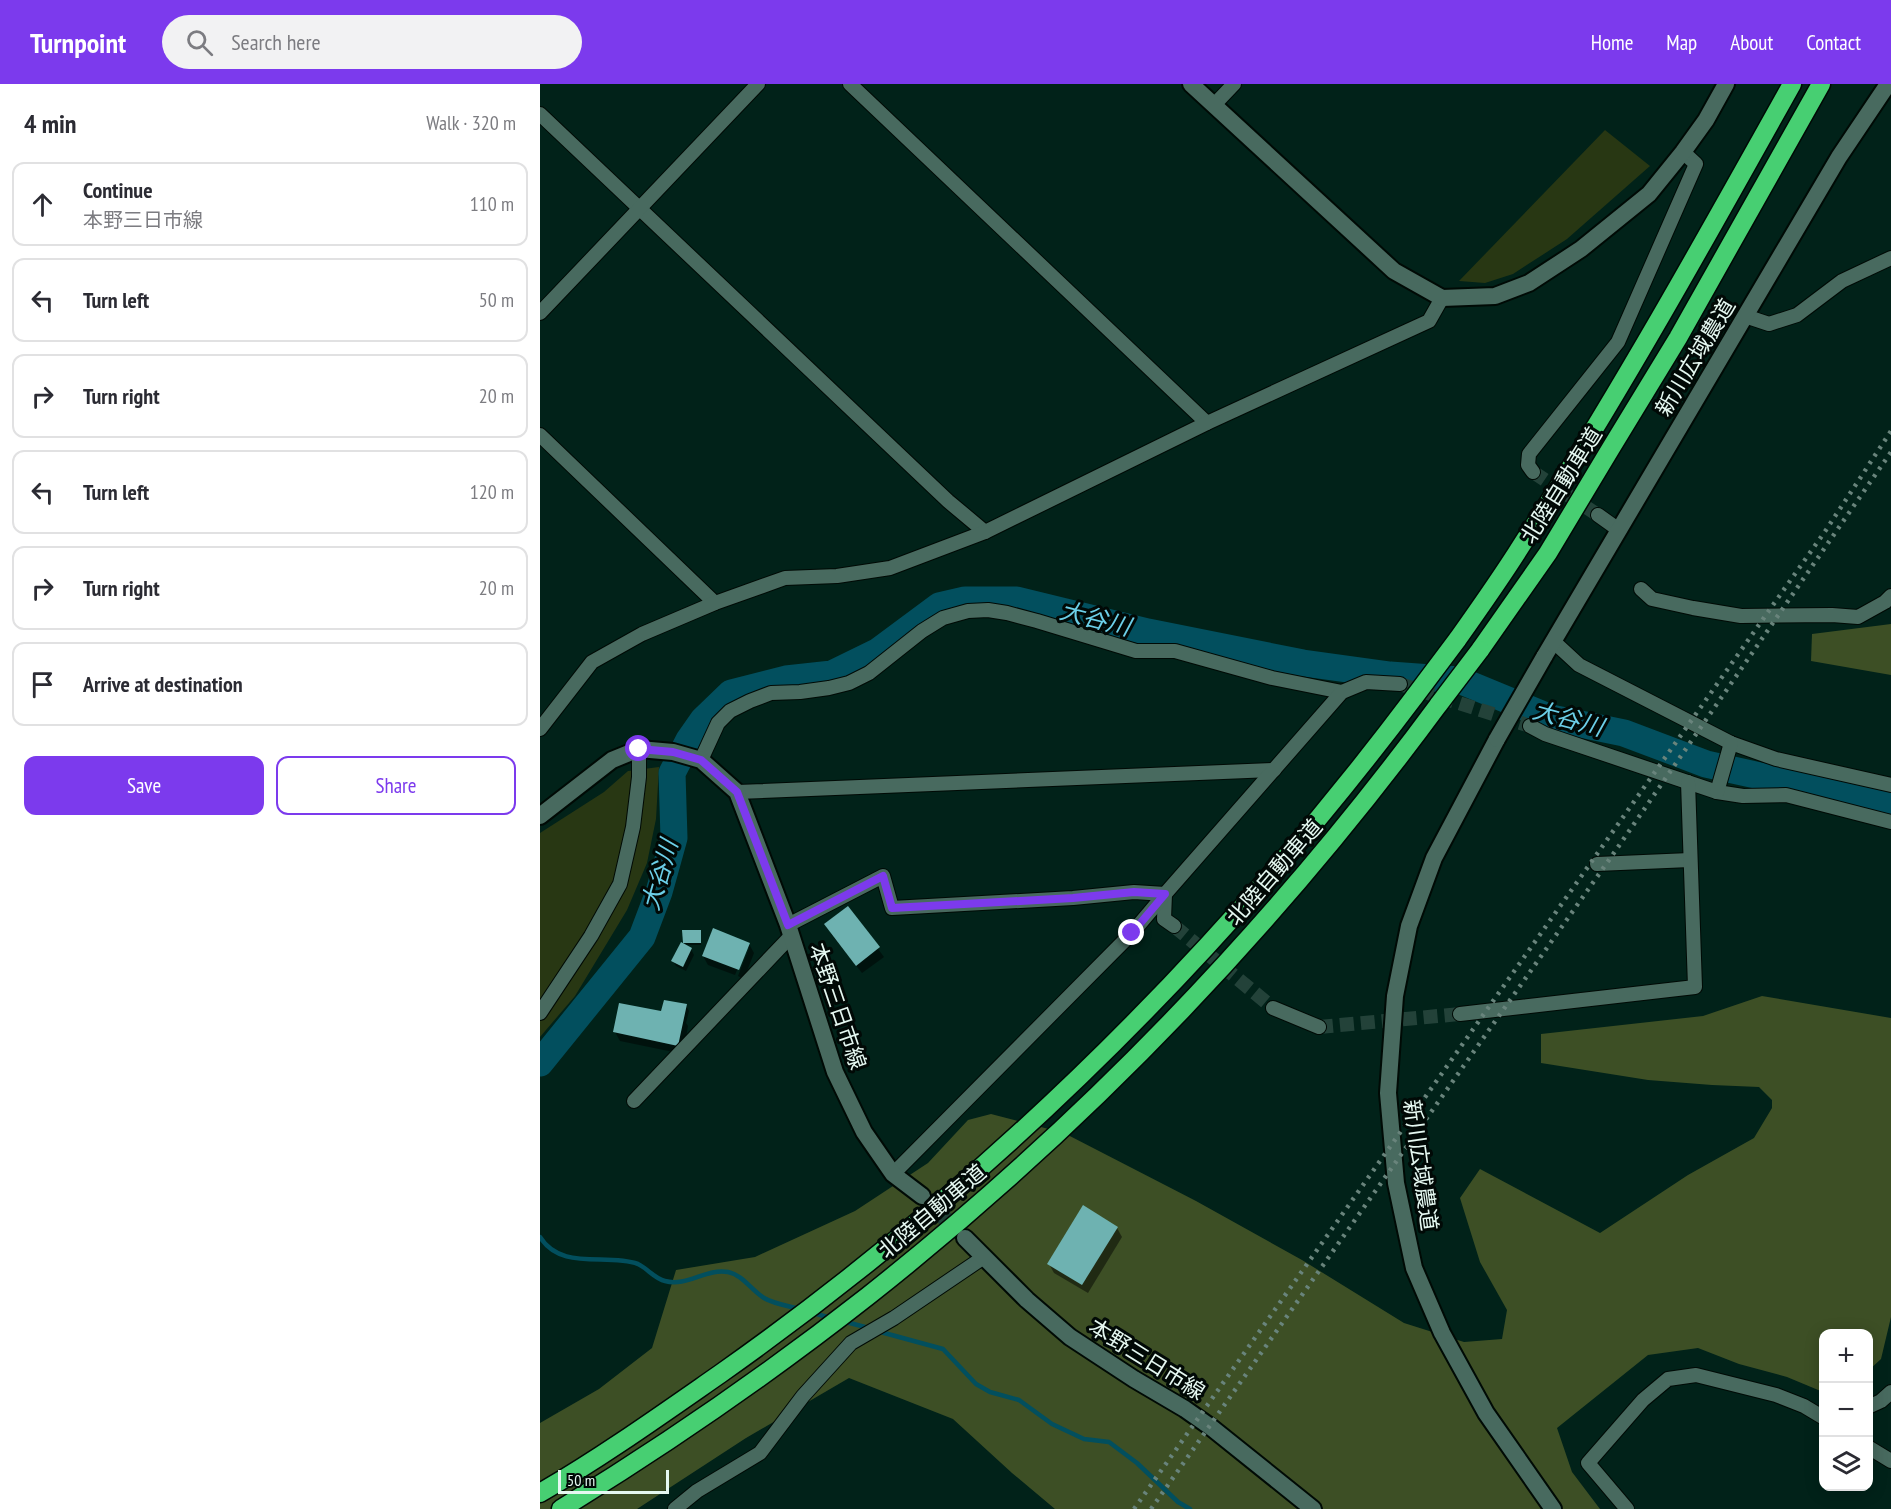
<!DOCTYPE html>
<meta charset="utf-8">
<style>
body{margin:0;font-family:"PT Sans Narrow","Noto Sans JP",sans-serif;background:#f2f2f3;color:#2b2b33}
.controls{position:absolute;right:18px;bottom:18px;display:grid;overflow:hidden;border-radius:12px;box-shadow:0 3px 15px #0003}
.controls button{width:54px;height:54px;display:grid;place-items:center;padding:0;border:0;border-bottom:2px solid #e1e1e2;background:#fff;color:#2b2b33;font:30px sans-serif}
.scale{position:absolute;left:18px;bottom:15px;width:111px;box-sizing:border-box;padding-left:6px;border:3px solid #e5f8f1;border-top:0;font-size:16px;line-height:21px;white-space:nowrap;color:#e5f8f1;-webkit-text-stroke:4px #010906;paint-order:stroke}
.stop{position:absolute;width:18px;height:18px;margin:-14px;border:4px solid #7c3aed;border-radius:50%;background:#fff}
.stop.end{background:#7c3aed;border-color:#fff;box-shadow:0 2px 6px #0008}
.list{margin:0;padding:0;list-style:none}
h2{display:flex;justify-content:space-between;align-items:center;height:78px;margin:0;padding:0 24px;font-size:26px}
h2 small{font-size:20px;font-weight:400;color:#7c7c81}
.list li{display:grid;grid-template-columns:39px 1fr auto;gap:18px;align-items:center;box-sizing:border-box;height:84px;margin:0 12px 12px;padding:0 12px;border:2px solid #e1e1e2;border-radius:12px}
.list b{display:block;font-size:22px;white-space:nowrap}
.list p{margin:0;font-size:20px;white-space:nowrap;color:#7c7c81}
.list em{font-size:20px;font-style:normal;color:#7c7c81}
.actions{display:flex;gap:12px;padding:18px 24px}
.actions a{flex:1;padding:14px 0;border:2px solid #7c3aed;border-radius:12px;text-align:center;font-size:21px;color:#7c3aed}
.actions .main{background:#7c3aed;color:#fff}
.icon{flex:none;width:33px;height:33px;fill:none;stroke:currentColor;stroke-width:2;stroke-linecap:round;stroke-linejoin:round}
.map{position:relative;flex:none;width:1351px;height:1425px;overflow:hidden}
header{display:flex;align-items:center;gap:36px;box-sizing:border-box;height:84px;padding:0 30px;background:#7c3aed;color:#fff}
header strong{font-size:28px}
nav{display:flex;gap:33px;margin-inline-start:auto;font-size:21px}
.search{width:420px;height:54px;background:#f2f2f3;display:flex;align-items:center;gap:15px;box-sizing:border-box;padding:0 21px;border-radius:33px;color:#7c7c81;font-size:22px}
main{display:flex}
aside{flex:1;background:#fff}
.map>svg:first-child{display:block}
.green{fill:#283713}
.forest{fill:#3d4f25}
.shadow{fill:#0007}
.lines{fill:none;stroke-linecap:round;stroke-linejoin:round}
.stream{stroke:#024f5e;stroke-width:4.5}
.river{stroke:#024f5e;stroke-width:27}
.building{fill:#6eb2b1}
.minor-tunnel{stroke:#234239;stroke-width:14;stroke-dasharray:14 7;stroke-linecap:butt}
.secondary-tunnel{stroke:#234239;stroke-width:16;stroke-dasharray:16 8;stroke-linecap:butt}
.minor-casing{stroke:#000a05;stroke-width:16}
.tertiary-casing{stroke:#000a05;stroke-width:20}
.secondary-casing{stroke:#000a05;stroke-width:20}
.motorway-casing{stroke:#000a05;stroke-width:21}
.minor{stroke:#486a5f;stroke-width:14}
.tertiary{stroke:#486a5f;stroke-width:16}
.secondary{stroke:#486a5f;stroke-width:16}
.motorway{stroke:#47cf72;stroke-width:18}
.rail{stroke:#69847c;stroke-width:4.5;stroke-dasharray:3 6;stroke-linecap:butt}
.tertiary-bridge-casing{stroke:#000a05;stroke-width:20;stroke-linecap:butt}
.motorway-bridge-casing{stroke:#000a05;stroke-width:21;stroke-linecap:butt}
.tertiary-bridge{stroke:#486a5f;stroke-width:16}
.motorway-bridge{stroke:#47cf72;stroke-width:18}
.route{stroke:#7c3aed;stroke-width:8}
.labels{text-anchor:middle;stroke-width:6;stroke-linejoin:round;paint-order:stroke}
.street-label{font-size:22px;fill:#e5f8f1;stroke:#010906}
.water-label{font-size:24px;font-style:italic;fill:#6ccfe8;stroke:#010906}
</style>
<header>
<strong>Turnpoint</strong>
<div class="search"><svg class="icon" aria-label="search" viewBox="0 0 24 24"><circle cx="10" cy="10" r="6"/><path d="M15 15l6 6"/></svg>Search here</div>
<nav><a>Home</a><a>Map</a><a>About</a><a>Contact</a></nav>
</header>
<main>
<aside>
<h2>4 min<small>Walk · 320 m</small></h2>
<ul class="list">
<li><svg class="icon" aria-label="ahead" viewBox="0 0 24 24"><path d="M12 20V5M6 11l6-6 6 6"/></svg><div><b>Continue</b><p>本野三日市線</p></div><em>110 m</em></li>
<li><svg class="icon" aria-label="left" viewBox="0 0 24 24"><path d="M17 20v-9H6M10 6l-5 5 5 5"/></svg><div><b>Turn left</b></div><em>50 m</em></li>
<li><svg class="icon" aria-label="right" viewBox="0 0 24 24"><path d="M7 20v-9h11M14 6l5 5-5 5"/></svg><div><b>Turn right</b></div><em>20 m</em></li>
<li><svg class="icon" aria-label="left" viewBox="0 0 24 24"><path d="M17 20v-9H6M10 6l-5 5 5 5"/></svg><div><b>Turn left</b></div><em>120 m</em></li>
<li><svg class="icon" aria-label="right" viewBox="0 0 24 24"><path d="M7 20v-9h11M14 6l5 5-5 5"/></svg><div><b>Turn right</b></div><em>20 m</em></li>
<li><svg class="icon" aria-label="arrive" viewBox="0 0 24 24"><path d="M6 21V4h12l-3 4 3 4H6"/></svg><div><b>Arrive at destination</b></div></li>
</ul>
<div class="actions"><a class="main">Save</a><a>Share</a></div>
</aside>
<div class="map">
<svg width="1351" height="1425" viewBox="0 0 1351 1425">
<rect width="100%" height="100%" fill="#012219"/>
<g class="green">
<path d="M1065,46L1110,82L1027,155L973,190L945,199L919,197Z"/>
<path d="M119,683L116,735L107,779L87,826L35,912L0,953V749L64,708L88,687Z"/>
</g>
<g class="forest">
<path d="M1351,540V591L1271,577L1272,550Z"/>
<path d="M1222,912L1351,934V1233L1341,1275L1329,1286L1328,1250H1284L1283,1308L1247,1293L1199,1280L1158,1264L1108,1271L1017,1344L1032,1388L1060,1425H515L472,1389L413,1335L309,1294L206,1354L97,1425H0V1339L59,1305L112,1264L136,1186L215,1173L315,1127L388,1079L428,1036L451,1030L524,1049L656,1117L762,1176L864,1239L924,1258L962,1255L967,1226L940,1178L920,1114L940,1085L1060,1149L1148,1091L1214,1054L1232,1024V1016L1219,1003L1172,1001L1108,996L1001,979V950L1163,932Z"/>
</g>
<g class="shadow">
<path d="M308,824L344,873L322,889L291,850Z"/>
<path d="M160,847L161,861H145L144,859Z"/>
<path d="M209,860L214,869L204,895L198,892L209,864H206L195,891L168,881L163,872Z"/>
<path d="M151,865L154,871L146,887L136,882L133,877Z"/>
<path d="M146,922L149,927L146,939L148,942L143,970L80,957L75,948Z"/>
<path d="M577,1144L582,1153L548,1209L514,1189L509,1180Z"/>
</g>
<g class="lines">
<g class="stream">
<path d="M0,1153C21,1187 66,1169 98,1180C107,1184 115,1195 125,1197C147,1203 166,1184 188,1188C203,1191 211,1206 224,1214C234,1220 249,1222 260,1225"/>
<path d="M273,1229L291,1234"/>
<path d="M302,1237L329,1244"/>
<path d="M337,1247L403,1265L436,1300L450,1308L479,1316L512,1340L544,1355L569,1358L597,1379L638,1418L650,1425"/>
</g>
<path class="river" d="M0,979L102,853L119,808L134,754L132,689L149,656L163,636L191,609L246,595L292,590L337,568L399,522L425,516H477L608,548L763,579L850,591L919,596L1011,634L1084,649L1166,680L1351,721"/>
</g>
<g class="building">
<path d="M308,822L340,863L316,882L284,840Z"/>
<path d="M173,844L210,859L199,886L162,872Z"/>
<path d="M142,846H161V859H143Z"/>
<path d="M141,858L152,864L143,883L131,877Z"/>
<path d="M124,916L147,920L138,962L73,948L79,919L121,927Z"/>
<path d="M543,1121L578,1143L542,1201L507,1180Z"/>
</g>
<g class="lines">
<g class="minor-tunnel">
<path d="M993,388L1058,431"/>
<path d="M860,600L990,642"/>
<path d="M634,842L733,924"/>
<path d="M779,943L920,930"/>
</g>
<path class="secondary-tunnel" d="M385,1115L422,1151"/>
<defs>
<g id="minor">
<path d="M310,0L667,339"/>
<path d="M674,21L694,0"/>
<path d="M0,30L408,417L445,448"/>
<path d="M0,229L218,0"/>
<path d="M1205,232L1229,240L1257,231L1302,197L1351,174"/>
<path d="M0,351L175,519"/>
<path d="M993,388L988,381L989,370L1078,258L1156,80L1143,68"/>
<path d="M1058,431L1079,446"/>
<path d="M1101,505L1112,515L1153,524L1201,532L1292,531L1318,533L1345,518L1351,512"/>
<path d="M1013,557L1039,581L1191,659L1236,675L1351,701"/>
<path d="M990,642L1005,650L1177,708L1203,712L1246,711L1351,738"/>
<path d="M0,645L52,578L102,550L175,519L245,494L297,492L350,484L445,448L667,339L889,237L902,214"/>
<path d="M161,676L178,639L190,627L210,617L231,609L260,608L289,604L309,599L329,589L382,547L403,534L428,527L448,526L467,529L497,537L596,567H635L732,594L802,608"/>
<path d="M197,708L734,686"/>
<path d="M1177,708L1191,659"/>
<path d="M1057,780L1150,776"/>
<path d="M625,810L624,835L634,842"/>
<path d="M248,841L343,792L352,824L533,814L594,808L625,810"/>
<path d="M733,924L779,943"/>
<path d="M0,929L51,852L80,800L93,743L99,693V665"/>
<path d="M920,930L1155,903L1148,698"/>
<path d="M94,1017L251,852"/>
<path d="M353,1090L592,849L625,810L802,608L826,598L860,600"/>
<path d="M1328,1323L1341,1317L1351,1308"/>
<path d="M1328,1363L1351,1377"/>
<path d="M135,1425L157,1407L220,1369L263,1312L311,1259L354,1234L444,1173"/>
<path d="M1087,1425L1048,1379L1103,1316L1128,1295L1156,1291L1236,1311L1264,1322L1284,1334"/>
</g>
<g id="tertiary">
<path d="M651,0L854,187L902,214L955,212L989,199L1041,165L1109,110L1143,68L1166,36L1186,0"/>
<path d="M1004,573L1299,73L1348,0"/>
<path d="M957,655L894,774L869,842L855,912L848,1009L856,1099L874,1184L902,1249L946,1329L1013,1425"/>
</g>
<g id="secondary">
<path d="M0,732L72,676L99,665L133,668L161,676L197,708L248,841L295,988L324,1048L353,1090L382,1112"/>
<path d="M425,1154L487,1216L530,1253L594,1295L645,1325L672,1344L773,1425"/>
</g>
<g id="motorway">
<path d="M917,556C939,525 961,494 981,462C1078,312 1165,156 1252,0"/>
<path d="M940,566L1008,469L1071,364L1138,254L1281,0"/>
<path d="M0,1409C62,1373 121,1331 180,1290C448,1101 678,874 875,612"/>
<path d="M21,1425C127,1360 230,1289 328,1212C543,1042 736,841 899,620"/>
</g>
</defs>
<use href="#minor" class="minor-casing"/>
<use href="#tertiary" class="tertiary-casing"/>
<use href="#secondary" class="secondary-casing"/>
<use href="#motorway" class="motorway-casing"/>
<use href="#minor" class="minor"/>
<use href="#tertiary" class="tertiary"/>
<use href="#secondary" class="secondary"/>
<use href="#motorway" class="motorway"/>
<g class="rail">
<path d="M594,1425L1286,446L1351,347"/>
<path d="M611,1425L1076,766L1351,368"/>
</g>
<defs>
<path id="tertiary-bridge" d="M957,655L1004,573"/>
<g id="motorway-bridge">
<path d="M875,612L917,556"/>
<path d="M899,620L940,566"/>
</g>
</defs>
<use href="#tertiary-bridge" class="tertiary-bridge-casing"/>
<use href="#motorway-bridge" class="motorway-bridge-casing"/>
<use href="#tertiary-bridge" class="tertiary-bridge"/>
<use href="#motorway-bridge" class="motorway-bridge"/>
</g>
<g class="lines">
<path class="route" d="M99,665L133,668L161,676L197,708L248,841L343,792L352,824L533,814L594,808L625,810L592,849"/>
</g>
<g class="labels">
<g class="street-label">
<text transform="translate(1155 273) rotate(-59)" y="8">新川広域農道</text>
<text transform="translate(1021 401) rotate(-58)" y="8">北陸自動車道</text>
<text transform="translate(734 788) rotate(-49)" y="8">北陸自動車道</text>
<text transform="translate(298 922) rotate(71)" y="8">本野三日市線</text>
<text transform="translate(881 1081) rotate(82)" y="8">新川広域農道</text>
<text transform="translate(392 1127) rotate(-40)" y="8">北陸自動車道</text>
<text transform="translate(607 1275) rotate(32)" y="8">本野三日市線</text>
</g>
<g class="water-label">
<text transform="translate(555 535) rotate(14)" y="8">大谷川</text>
<text transform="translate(1028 635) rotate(15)" y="8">大谷川</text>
<text transform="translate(120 791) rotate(-74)" y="8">大谷川</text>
</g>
</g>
</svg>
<div class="controls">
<button>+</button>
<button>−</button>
<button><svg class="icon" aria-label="layers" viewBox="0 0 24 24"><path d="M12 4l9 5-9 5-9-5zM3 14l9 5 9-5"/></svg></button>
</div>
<div class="scale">50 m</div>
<div class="stop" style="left:99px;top:665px"></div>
<div class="stop end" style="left:592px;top:849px"></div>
</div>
</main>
